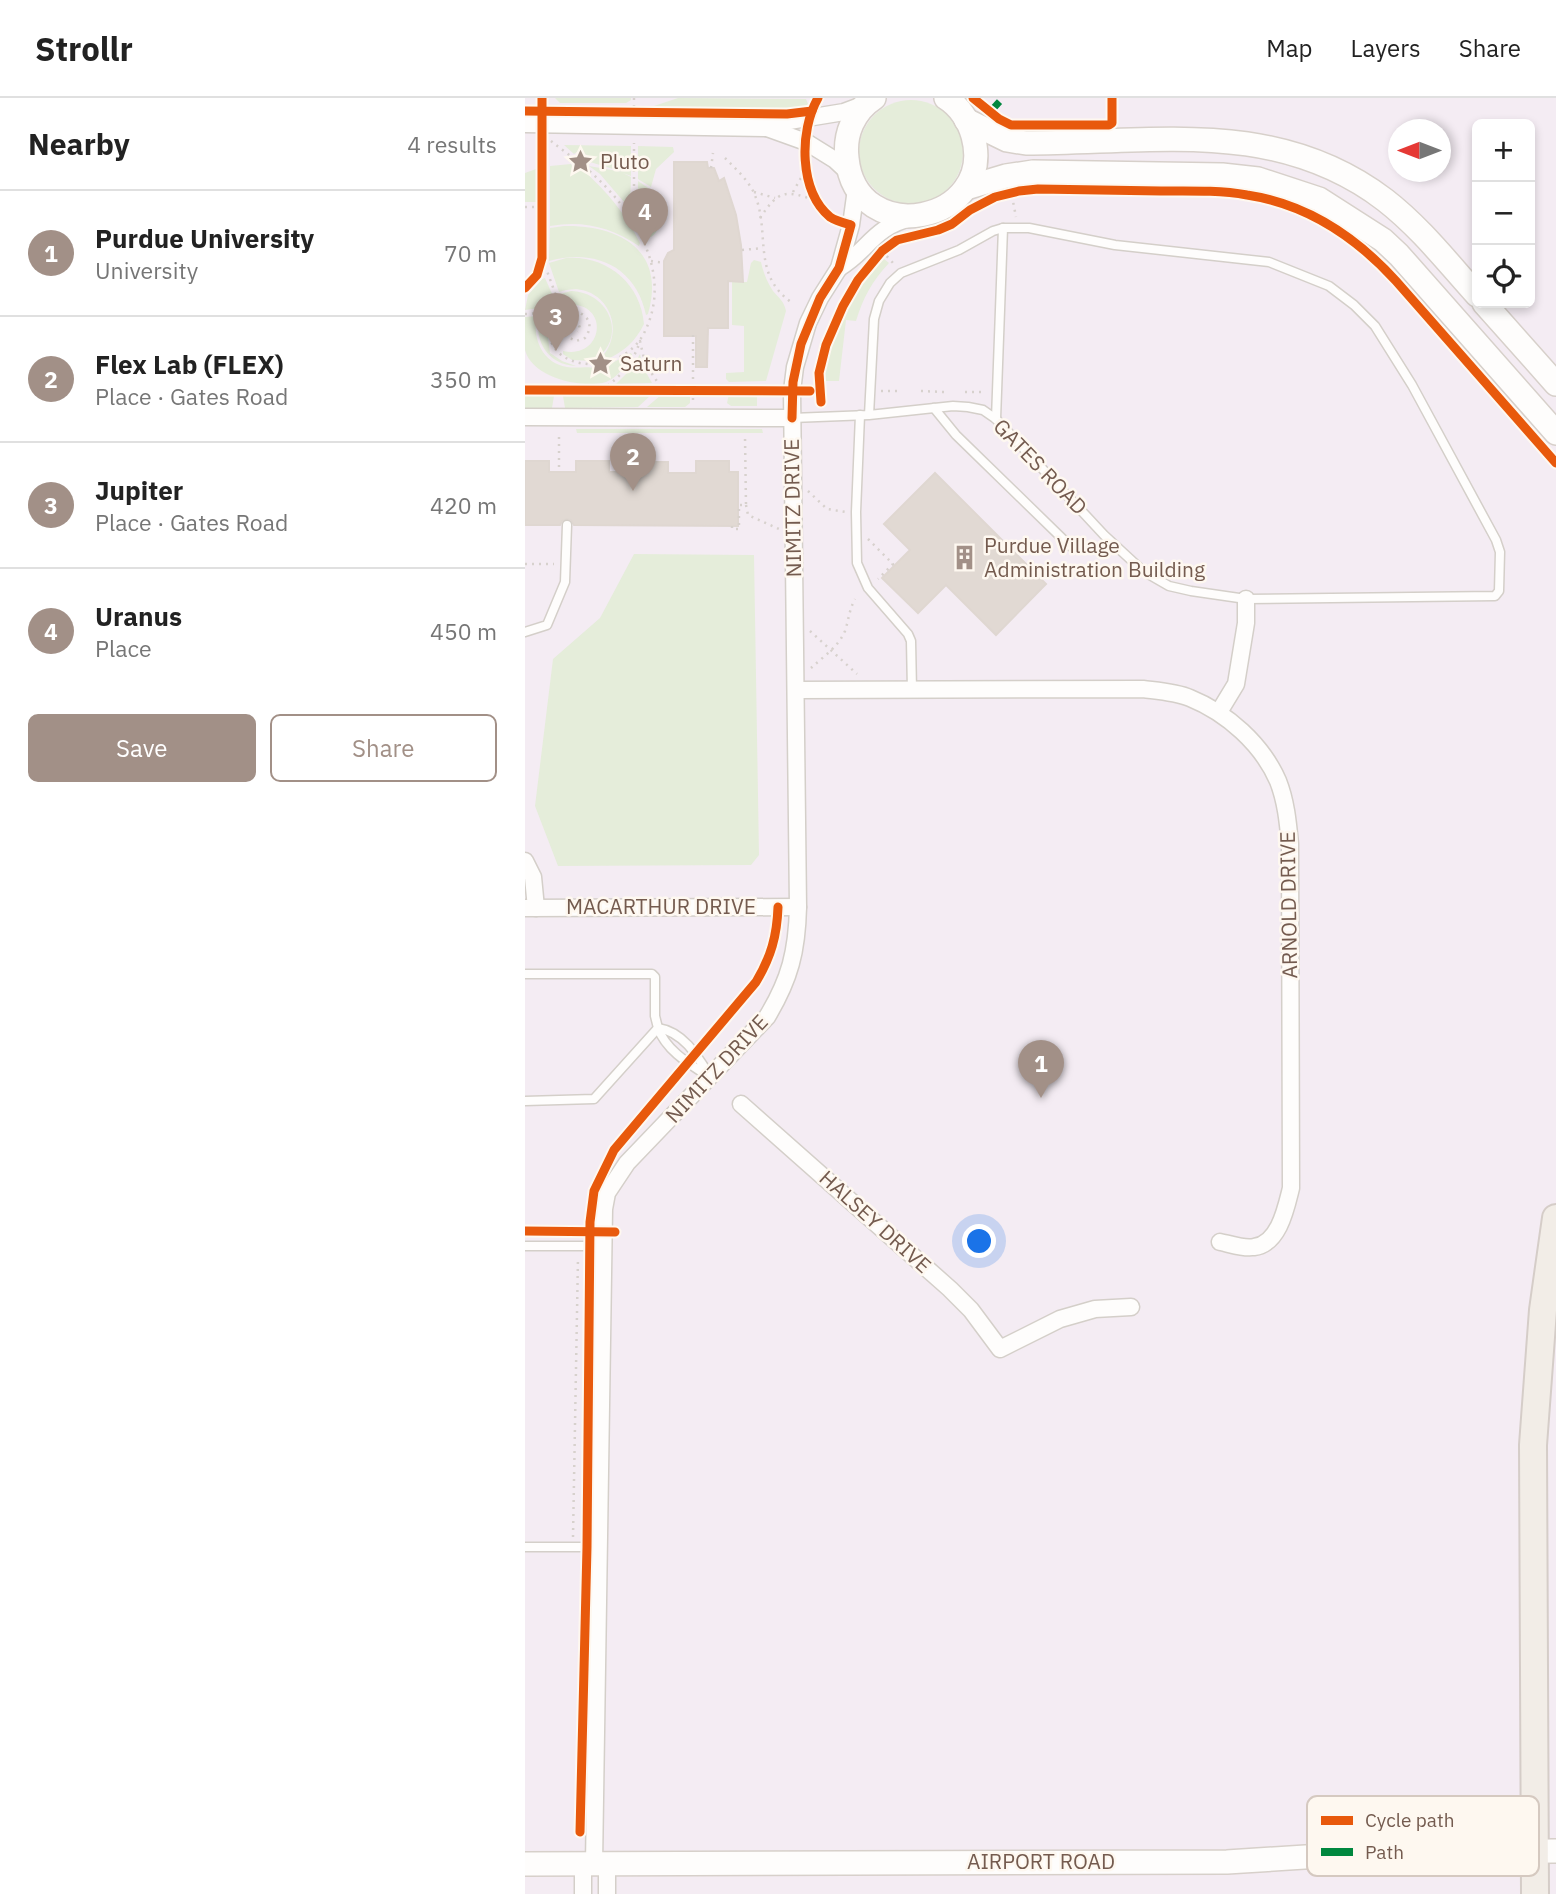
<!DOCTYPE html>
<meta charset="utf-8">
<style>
body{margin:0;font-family:"IBM Plex Sans",sans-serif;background:#f2f2f2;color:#222}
.controls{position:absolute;right:21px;top:21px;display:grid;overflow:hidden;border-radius:10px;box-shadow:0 4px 10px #0003}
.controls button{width:63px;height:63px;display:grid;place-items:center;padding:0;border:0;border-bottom:2px solid #e0e0e0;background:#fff;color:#222;font:35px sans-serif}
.compass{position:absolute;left:863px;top:21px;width:63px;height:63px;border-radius:50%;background:#fff;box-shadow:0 4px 10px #0003;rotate:270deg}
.you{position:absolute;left:455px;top:1144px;width:24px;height:24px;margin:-18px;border:5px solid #fff;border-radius:50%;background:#1a73e8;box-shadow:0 0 0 10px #1a73e833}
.badge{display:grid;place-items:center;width:46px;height:46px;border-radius:50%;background:#a29087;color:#fff;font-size:23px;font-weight:700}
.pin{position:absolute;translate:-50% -58px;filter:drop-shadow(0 2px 4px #0008)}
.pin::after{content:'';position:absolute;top:37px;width:24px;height:21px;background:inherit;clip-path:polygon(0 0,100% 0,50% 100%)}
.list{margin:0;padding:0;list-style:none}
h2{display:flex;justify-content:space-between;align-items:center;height:91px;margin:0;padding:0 28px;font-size:30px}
h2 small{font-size:23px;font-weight:400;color:#767676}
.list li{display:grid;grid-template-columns:46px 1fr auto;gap:21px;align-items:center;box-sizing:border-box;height:126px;padding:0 28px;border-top:2px solid #e0e0e0}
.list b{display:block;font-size:26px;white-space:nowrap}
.list p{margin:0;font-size:23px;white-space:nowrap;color:#767676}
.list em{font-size:23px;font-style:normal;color:#767676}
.actions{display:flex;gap:14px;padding:21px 28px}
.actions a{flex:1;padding:16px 0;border:2px solid #a29087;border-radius:10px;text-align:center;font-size:24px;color:#a29087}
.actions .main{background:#a29087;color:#fff}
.icon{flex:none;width:38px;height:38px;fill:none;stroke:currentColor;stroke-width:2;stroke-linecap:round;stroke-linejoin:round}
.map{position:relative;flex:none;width:1031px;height:1796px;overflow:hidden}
header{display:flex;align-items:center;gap:42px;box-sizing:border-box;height:98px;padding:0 35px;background:#fff;border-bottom:2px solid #e0e0e0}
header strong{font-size:33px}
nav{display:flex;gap:38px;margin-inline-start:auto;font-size:24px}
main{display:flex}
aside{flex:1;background:#fff}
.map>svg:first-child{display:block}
.education{fill:#f4ecf3;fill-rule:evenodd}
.green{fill:#e5edda}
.building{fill:#e1d9d3;stroke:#dfd7d1;stroke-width:2}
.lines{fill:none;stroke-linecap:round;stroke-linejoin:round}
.lane-casing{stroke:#d4cfc9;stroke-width:11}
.street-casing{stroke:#d4cfc9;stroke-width:19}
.secondary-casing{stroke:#d7d0ca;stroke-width:26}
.primary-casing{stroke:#d5cdc8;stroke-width:30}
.path{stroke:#d7d1cd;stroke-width:2.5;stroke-dasharray:2 5;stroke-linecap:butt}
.lane{stroke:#fefdfc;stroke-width:8}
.street{stroke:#fefdfc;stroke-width:16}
.secondary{stroke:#fefdfc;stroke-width:23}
.primary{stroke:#f2ede7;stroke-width:26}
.quiet{stroke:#00873e;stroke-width:7;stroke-dasharray:14 7;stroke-linecap:butt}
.cycleway-casing{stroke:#fef8f0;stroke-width:13}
.cycleway{stroke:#e8590c;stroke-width:9}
.labels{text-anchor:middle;stroke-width:5;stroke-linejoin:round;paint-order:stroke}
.poi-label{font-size:21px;fill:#745b4f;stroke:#fef8f0;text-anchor:start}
.street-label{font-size:21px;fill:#745b4f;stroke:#fef8f0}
.key{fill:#fef8f0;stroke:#d5c9c0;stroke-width:2}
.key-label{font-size:19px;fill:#745b4f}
</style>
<header>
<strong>Strollr</strong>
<nav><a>Map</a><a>Layers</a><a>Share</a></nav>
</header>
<main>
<aside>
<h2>Nearby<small>4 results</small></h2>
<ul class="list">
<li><span class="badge">1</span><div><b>Purdue University</b><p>University</p></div><em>70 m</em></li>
<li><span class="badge">2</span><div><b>Flex Lab (FLEX)</b><p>Place · Gates Road</p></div><em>350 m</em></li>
<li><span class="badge">3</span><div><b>Jupiter</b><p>Place · Gates Road</p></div><em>420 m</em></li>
<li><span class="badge">4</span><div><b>Uranus</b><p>Place</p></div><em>450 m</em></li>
</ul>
<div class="actions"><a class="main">Save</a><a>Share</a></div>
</aside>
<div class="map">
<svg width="1031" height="1796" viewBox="0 0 1031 1796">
<rect width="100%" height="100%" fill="#f7f3ee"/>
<path class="education" d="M0,0H1031V1796H0ZM952,26H1005V205H952ZM874,32H916V74H874Z"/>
<g class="green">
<path d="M30,0H106V2L101,5H35Z"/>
<path d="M153,0L281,1L283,6L280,13L273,14L114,13Z"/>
<circle cx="386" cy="54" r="52"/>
<path d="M39,47L106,48V78L98,75L106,79L105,111L75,76L64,68L98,74L65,64L62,57L52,54L49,56Z"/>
<path d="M113,48L148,49L149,54L131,71L126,89L113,81Z"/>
<path d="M46,66L49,72L59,73C82,94 101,116 115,145L114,148C86,129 58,122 25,128V68Z"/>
<path d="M11,71V104H0V75Z"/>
<path d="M113,83C117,86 123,89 126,93C136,106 140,130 126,139L117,135L113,124Z"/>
<path d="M39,128C96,127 141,153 123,216L121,217C111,168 69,150 24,163L25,130Z"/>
<path d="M41,160C81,157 116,185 119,226C110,244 99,254 80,262L77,259C105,227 75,179 34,194L24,165Z"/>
<path d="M359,161L364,165C347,183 338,200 331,223L321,222L314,283H298L297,273C311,232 325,194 354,162Z"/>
<path d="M229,162L236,164C238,174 242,184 248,193C254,200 259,203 261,213L241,283L204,284L201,281V275L219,274V228L207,227V184H222L226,165Z"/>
<path d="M20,180L28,198L15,210L0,212L3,197L17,181Z"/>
<path d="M46,193C85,194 104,241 68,263L47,262L38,256V253C80,262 86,201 39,207L35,196Z"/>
<path d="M29,216L22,232L25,255L37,263L51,268C23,267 9,243 14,218Z"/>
<path d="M12,218C7,240 17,265 42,269C53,271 64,267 74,272L106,255L107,257C102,267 92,280 81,284C58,291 7,280 0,252C0,243 0,229 0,219Z"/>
<path d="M115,256L118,269L127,285L91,286L108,269Z"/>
<path d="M204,296L232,297V308H206L202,305Z"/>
<path d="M126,297L113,309L40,310L38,298Z"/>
<path d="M136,297H165V305L160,309H122Z"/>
<path d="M0,298H29L27,310L0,311Z"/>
<path d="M51,331H237L238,335H52Z"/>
<path d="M109,456L229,457L234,757L226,767L33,768L10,708L28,561L75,520Z"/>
</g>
<g class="building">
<path d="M149,64H182L183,70H189L194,83L199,80L211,117L216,147L218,184L203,183V230H183L182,269H171V238H139V163L143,155L149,152Z"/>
<path d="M0,363H24V374H51V363H84V374H111V364H143V375H171V363H204V374H213V428L49,427L46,422L42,421L37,423L35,427H0Z"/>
<path d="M410,375L521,486L471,537L421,487L393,515L357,480L385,452L359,426Z"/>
</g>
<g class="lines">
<defs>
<g id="lane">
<path d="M409,310L431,337L545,448"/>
<path d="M335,317L331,414L332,465L343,490L383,536L386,543L387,592"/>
<path d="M267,320L344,317L428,308L443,309L458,312L471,321L579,437L618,473L644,488L666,493L721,501L970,498L974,493L975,454L971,442L887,287L850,228L829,207L804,188L744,164L590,147L504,130H478L468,133L434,152L376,175L365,185L354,203L349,221L344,317"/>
<path d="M471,321L478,130"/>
<path d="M0,534L22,527L40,484L42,427"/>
<path d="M0,876H127L130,879V918L133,930L69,1001L0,1003"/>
<path d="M133,930C159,934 173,959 186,980C166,967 141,953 133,930Z"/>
<path d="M0,1148H77"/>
<path d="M0,1449H74"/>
</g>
<g id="street">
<path d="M0,26L242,30L281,44L310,62L325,76"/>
<path d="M242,30L258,24L319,14L340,6"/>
<path d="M314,170C343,153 348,129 386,120"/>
<path d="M0,319L267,320"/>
<path d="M271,592L618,591C634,593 651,594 665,600C702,615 737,646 753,683C761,703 763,725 765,746L766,1090C761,1110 754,1146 729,1149C718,1151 706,1146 695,1144"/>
<path d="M694,614L711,586L721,525V501"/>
<path d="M0,763L8,779L11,810"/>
<path d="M0,810L273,809"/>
<path d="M216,1006L425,1191L446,1212L475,1251L535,1221L570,1211L606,1209"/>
<path d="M58,1766V1796"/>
<path d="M69,1766L79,1111L82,1095L102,1065L242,919C265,881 272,853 273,809L267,293L270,269L283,225L295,200L314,170L326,127L331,91"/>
<path d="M82,1796V1766"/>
</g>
<g id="secondary">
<path d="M349,0C329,13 319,36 322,60C331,153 472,125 448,38C444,23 434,8 421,0"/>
<path d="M441,22L482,42L501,45C627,45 751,19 860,102C895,129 923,165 952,197"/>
<path d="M441,90L481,78L508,74L697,77L733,81L794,101L858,142L874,157L1031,335"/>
<path d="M959,205L1031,286"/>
<path d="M0,1766L702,1764L842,1755L1031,1753"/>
</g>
<path id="primary" d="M1010,1796L1008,1347L1018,1212L1031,1120"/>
</defs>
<use href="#lane" class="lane-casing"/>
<use href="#street" class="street-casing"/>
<use href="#secondary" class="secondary-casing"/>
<use href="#primary" class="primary-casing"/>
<g class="path">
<path d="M16,0L17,1"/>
<path d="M109,0V9"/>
<path d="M26,43C41,55 58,66 72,80C113,119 147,178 120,233C111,253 90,265 69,266C37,268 8,241 37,214C55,209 73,222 60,240L51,243L41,238V227L45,223L53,225L55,230L53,234"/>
<path d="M200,60C210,70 221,80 228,93C247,131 225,175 266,204"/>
<path d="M186,70L188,55"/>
<path d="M229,94L250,100"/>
<path d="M268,94L282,69"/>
<path d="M487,98L491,119"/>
<path d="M0,109H17"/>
<path d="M235,120C254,91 261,92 292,103"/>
<path d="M109,123V45"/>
<path d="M217,152L238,150"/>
<path d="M357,153L369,166"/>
<path d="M126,163L139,165"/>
<path d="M0,216L37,214L22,173L16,170"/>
<path d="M168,237V306"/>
<path d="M77,292C96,278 108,265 115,243L120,265L137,291"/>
<path d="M356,293H377"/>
<path d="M396,293L419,294"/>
<path d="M440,294H459"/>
<path d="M34,339V374"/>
<path d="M283,393L302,411L321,414"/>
<path d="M221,407L223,417L254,431"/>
<path d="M207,428V431H214V407H221L220,339"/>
<path d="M343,441L368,466L353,481"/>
<path d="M0,466H29"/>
<path d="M285,533L332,576"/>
<path d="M286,570C298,559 314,548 320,533C324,521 324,512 330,501"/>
<path d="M48,1439L53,1159"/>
</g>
<use href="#lane" class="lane"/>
<use href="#street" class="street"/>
<use href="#secondary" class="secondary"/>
<use href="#primary" class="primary"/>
<path class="quiet" d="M465,14L478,0"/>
<defs>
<g id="cycleway">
<path d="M448,0L474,21L486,27H584L587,25V0"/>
<path d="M0,13L262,16L287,13"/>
<path d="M0,190L12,177L17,160V0"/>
<path d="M0,292L285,293"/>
<path d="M296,304L294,275L301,247L318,208L333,182L357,153L372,142L413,132L427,126L445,112L470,99L494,93L513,91C554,92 595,92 636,93C664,93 694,92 722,97C782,106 831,139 871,183L1031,365"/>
<path d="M267,320L268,284L276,246L295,200L314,170L326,127C319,125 311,123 305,119C274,93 274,33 293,0"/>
<path d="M0,1133L90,1134"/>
<path d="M55,1734L62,1449L65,1124L69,1093L89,1052L231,884C246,859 252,838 253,809"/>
</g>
</defs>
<use href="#cycleway" class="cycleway-casing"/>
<use href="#cycleway" class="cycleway"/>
</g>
<defs>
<symbol id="sight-bare" viewBox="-9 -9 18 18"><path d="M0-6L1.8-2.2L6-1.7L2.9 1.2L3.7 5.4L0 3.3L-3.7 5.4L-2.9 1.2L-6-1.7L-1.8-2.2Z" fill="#a29087" stroke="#fef8f0" stroke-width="2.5" paint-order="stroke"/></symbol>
<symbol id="building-bare" viewBox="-9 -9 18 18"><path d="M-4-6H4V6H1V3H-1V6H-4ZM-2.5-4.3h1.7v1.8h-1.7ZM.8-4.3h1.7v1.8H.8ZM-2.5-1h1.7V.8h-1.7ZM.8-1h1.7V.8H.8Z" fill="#a29087" stroke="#fef8f0" stroke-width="2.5" paint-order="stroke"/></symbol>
</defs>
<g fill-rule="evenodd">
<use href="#sight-bare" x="38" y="46" width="35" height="35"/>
<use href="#sight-bare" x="58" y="248" width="35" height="35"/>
<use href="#building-bare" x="422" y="442" width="35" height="35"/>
</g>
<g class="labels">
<g class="poi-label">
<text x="75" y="71">Pluto</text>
<text x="95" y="273">Saturn</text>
<text x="459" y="455">Purdue Village<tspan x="459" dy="24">Administration Building</tspan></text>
</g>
<g class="street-label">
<text transform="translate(515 369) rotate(46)" y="7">GATES ROAD</text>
<text transform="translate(268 410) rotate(-91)" y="7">NIMITZ DRIVE</text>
<text transform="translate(764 807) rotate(-91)" y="7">ARNOLD DRIVE</text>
<text x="136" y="816">MACARTHUR DRIVE</text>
<text transform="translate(192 971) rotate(-47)" y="7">NIMITZ DRIVE</text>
<text transform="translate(350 1124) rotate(42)" y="7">HALSEY DRIVE</text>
<text x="516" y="1771">AIRPORT ROAD</text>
</g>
</g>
<rect x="782" y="1698" width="232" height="80" rx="10" class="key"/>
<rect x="796" y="1718" width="32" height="9" fill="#e8590c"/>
<rect x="796" y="1750" width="32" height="8" fill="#00873e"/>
<g class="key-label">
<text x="840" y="1729">Cycle path</text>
<text x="840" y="1761">Path</text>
</g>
</svg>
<div class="controls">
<button>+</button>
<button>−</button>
<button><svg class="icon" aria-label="locate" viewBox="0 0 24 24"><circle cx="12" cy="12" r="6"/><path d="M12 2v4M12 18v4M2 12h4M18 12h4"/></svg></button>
</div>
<svg class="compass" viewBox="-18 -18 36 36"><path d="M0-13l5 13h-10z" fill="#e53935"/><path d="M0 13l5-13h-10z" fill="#767676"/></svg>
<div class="you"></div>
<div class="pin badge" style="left:516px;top:1000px">1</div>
<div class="pin badge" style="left:108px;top:393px">2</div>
<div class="pin badge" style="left:31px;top:253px">3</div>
<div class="pin badge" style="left:120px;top:148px">4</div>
</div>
</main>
